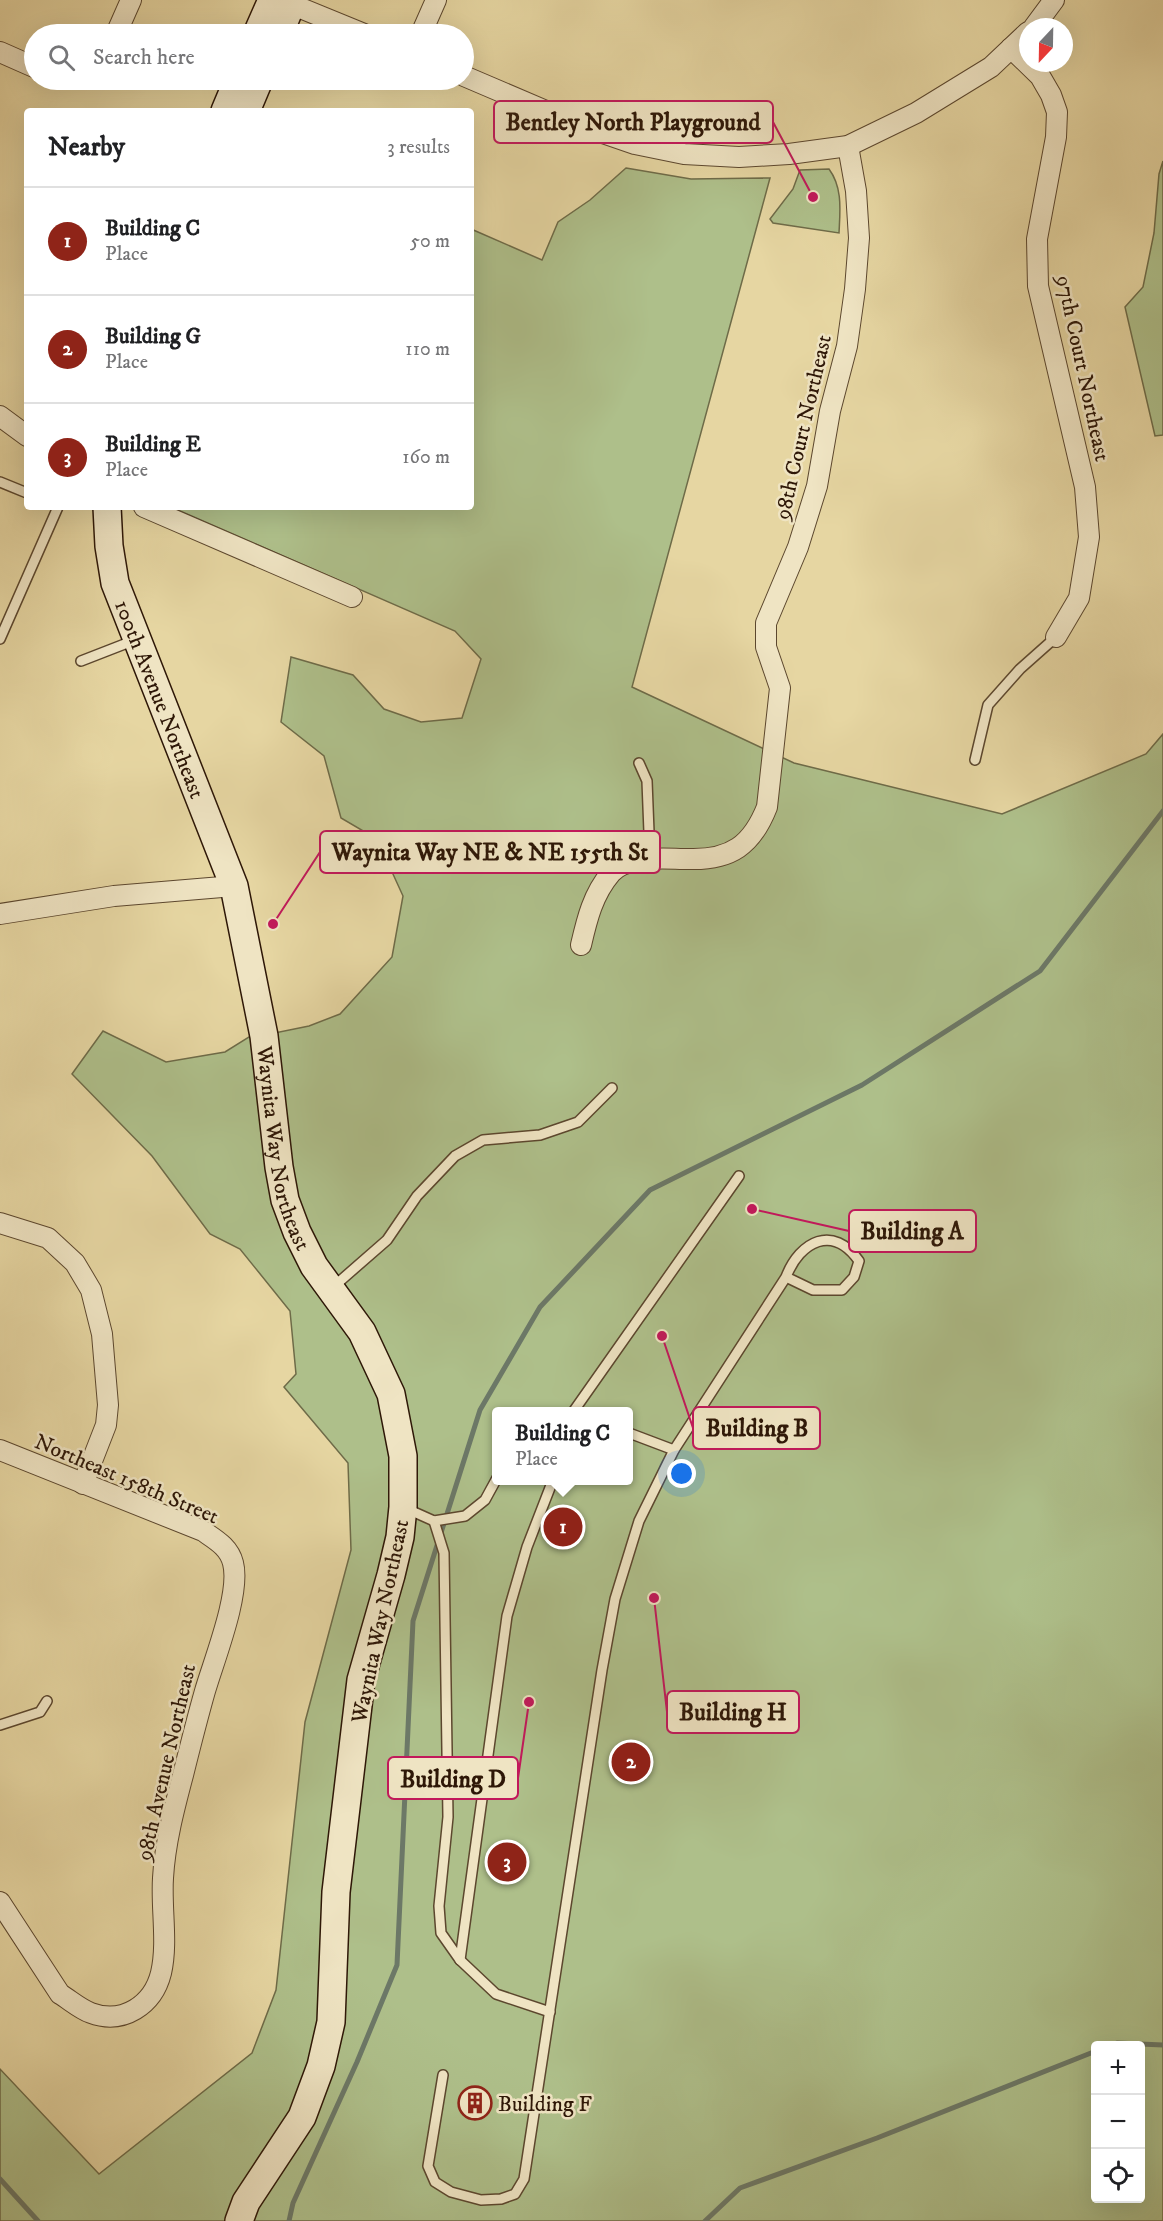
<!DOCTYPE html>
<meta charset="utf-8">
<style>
body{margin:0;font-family:"IM FELL DW Pica",serif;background:#f2f2f2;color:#202124}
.controls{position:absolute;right:18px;bottom:18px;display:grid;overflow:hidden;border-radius:6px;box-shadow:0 6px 24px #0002}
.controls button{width:54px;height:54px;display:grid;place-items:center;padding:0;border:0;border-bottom:2px solid #e0e0e0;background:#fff;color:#202124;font:30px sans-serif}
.compass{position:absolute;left:1019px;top:18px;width:54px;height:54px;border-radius:50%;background:#fff;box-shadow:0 6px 24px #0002;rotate:202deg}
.you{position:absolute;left:682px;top:1474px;width:21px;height:21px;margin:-15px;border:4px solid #fff;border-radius:50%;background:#1a73e8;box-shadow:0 0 0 9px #1a73e833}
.badge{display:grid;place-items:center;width:39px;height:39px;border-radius:50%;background:#8f2418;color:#fff;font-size:20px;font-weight:700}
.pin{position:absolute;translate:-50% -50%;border:3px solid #fff;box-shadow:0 2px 6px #0006}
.popup{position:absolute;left:492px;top:1407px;width:141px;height:78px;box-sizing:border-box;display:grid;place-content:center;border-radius:6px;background:#fff;filter:drop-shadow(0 2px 4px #0005);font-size:20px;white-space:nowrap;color:#757577}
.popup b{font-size:22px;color:#202124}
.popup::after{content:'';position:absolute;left:50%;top:100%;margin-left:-12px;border:12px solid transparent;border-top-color:#fff}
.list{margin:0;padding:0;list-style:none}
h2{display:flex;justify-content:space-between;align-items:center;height:78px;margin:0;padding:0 24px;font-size:26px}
h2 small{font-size:20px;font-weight:400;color:#757577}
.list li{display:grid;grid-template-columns:39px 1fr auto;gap:18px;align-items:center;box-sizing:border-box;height:108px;padding:0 24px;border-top:2px solid #e0e0e0}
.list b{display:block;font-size:22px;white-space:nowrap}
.list p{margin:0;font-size:20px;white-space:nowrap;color:#757577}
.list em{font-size:20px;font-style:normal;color:#757577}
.icon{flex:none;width:33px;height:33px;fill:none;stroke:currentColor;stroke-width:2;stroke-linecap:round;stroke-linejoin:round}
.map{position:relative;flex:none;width:1163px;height:2221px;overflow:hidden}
.search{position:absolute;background:#fff;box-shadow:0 6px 24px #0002;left:24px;top:24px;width:450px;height:66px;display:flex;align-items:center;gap:15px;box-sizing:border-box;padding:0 21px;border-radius:33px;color:#757577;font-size:22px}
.panel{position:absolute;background:#fff;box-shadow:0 6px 24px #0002;left:24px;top:108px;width:450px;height:402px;border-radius:6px}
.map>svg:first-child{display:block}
.green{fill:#aebf8a;stroke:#6e6b48;stroke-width:1.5;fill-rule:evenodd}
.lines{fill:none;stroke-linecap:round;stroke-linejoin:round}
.stream{stroke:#6c7867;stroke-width:5}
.lane-casing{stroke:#5c472e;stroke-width:12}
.street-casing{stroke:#5c472e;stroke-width:22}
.secondary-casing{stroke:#2e1707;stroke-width:30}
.lane{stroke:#efe4c3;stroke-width:9}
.street{stroke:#efe4c3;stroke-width:20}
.secondary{stroke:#efe4c3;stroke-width:27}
.labels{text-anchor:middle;stroke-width:5;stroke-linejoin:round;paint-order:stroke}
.street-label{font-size:22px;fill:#2e1707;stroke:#efe4c3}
.poi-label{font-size:22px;fill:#2e1707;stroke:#efe4c3;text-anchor:start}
.leader{fill:none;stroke:#c2185b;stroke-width:2}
.callout-dot{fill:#c2185b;stroke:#efe4c3;stroke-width:2}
.callout{fill:#efe4c3;stroke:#c2185b;stroke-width:2}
.callout-label{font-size:24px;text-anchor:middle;font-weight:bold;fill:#2e1707}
</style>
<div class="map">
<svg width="1163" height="2221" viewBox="0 0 1163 2221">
<rect width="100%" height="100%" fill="#e6d6a2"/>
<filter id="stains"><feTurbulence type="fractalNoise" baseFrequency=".00333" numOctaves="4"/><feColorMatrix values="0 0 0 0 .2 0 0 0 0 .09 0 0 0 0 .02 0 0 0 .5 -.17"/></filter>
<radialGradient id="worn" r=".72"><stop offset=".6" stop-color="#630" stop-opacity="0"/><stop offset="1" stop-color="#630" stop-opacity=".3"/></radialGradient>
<g class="green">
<path d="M1163,161V435L1155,436L1125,307L1143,287L1154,233L1159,174Z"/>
<path d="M626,168L691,179L770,178L632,687L794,763L1002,814L1146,754L1163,734V2221H0V2069L99,2174L252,2053L276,1990L305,1722L351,1550L348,1463L284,1387L296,1374L290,1311L240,1249L210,1234L152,1156L72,1074L103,1031L166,1062L225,1052L262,1029L265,1035L309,1026L340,1014L392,957L403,896L377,839L341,818L324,756L281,722L291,657L353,675L384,709L421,722L462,718L481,659L455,631L171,507H471V229L542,260L558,222L590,200ZM497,1412H629V1480H497ZM1096,2046H1140V2198H1096Z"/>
<path d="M829,169C843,188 840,211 839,233L773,223L770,219L793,189L800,170Z"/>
</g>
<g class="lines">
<g class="stream">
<path d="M1110,2046L1117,2043L1163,2045"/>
<path d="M0,2179L38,2221"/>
<path d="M289,2221L293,2203L357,2062L397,1965L413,1621L480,1410L540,1307L650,1190L862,1085L1040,971L1163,811"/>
<path d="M705,2221L740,2188L877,2138L1096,2051"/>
</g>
<defs>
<g id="lane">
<path d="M0,482L27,493"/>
<path d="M0,639L58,507"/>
<path d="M81,661L135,640"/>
<path d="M975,760L988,705L1020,669L1056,637"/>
<path d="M639,763L647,781L650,858"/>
<path d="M332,1288L387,1240L417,1196L455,1156L483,1140L540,1135L578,1122L612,1088"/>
<path d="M573,1412L739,1176"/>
<path d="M629,1433L674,1450"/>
<path d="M405,1508L434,1521L465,1516L485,1500L497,1478"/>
<path d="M434,1521L444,1553L448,1817L439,1906L441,1933L460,1960L496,1994L550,2012"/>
<path d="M0,1725L40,1712L47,1701"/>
<path d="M460,1960L507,1616L527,1547L553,1480"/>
<path d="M443,2075L428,2166L435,2182L451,2192L481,2200L501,2199L515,2194L524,2179L602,1670L615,1599L639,1521L674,1450L786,1277C800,1241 833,1224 859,1261L854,1277L842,1290H813L786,1277"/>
</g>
<g id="street">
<path d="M281,0L364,34"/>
<path d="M1034,27L1054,0"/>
<path d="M116,34L131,0"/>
<path d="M421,34L436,0"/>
<path d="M1011,48L1040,76L1051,95L1057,112L1056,137L1037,239L1038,286L1085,487L1089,537L1079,598L1056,637"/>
<path d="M0,52L34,67"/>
<path d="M464,76L574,123L635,144L684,154L739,157L789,154L848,146L916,113L991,67L1028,32"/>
<path d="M0,416L27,436"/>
<path d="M144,507L352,597"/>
<path d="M0,914L114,896L234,886"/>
<path d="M581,945C587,919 593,894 611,873C618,865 629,862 639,860C656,857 673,859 690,859C731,860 752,845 767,807L780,688L766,647V623L798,547L817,486L830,411L847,346L855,289L859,238L856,191L848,146"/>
<path d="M0,1223L48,1238L75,1263L91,1290L102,1334L108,1405L106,1425L83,1484"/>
<path d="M0,1450L203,1531C216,1540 229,1547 233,1563C241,1593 214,1660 205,1691C197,1719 190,1747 183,1775C174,1809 165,1843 163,1878C161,1909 168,1943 161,1973C153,2005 123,2025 91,2013C80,2009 70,2000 60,1994L0,1902"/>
</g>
<g id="secondary">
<path d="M257,34L272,0"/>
<path d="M279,34L293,0"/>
<path d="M225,111L238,80"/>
<path d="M246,111L259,80"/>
<path id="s1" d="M107,507L109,546L115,583L234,886L264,1036L279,1167L285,1200L297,1232L314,1266L362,1332L391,1394L403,1456V1507L400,1537L391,1575L361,1680L336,1892L331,2022L321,2066L302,2117L246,2202L239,2221"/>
</g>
</defs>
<use href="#lane" class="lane-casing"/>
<use href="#street" class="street-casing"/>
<use href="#secondary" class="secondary-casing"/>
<use href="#lane" class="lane"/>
<use href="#street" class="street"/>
<use href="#secondary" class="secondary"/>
</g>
<defs>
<symbol id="building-ring" viewBox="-11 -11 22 22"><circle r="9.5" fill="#efe4c3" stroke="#8f2418" stroke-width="1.5"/><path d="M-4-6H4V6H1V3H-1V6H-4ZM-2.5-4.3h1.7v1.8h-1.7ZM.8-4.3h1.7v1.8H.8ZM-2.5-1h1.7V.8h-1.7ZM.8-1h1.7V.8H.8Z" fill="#8f2418"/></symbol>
</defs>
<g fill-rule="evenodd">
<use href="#building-ring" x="456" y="2084" width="38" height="38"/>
</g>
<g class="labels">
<g class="street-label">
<text transform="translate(1084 368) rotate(78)" y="8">97th Court Northeast</text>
<text transform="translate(802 427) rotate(-77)" y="8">98th Court Northeast</text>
<text dy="8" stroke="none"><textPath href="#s1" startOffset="201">100th Avenue Northeast</textPath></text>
<text dy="8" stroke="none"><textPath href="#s1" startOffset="669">Waynita Way Northeast</textPath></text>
<text transform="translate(127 1478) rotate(23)" y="8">Northeast 158th Street</text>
<text transform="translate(379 1621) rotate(-78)" y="8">Waynita Way Northeast</text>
<text transform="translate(165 1762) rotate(-77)" y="8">98th Avenue Northeast</text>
</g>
<g class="poi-label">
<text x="498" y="2111">Building F</text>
</g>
</g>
<path class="leader" d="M813 197L773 122M273 924L320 852M752 1209L849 1231M662 1336L693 1428M654 1598L667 1712M529 1702L518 1778"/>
<g class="callout-dot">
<circle cx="813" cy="197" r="6"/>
<circle cx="273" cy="924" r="6"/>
<circle cx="752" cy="1209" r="6"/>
<circle cx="662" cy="1336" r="6"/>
<circle cx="654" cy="1598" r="6"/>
<circle cx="529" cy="1702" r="6"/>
</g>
<g class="callout">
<rect x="494" y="101" width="279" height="42" rx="6"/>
<rect x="320" y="831" width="340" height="42" rx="6"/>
<rect x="849" y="1210" width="127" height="42" rx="6"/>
<rect x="693" y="1407" width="127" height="42" rx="6"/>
<rect x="667" y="1691" width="132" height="42" rx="6"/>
<rect x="388" y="1757" width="130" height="42" rx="6"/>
</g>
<g class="callout-label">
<text x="633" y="130">Bentley North Playground</text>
<text x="490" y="860">Waynita Way NE &amp; NE 155th St</text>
<text x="912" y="1239">Building A</text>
<text x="757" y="1436">Building B</text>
<text x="733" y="1720">Building H</text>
<text x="453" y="1787">Building D</text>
</g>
<rect width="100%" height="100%" filter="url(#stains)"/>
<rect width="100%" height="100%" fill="url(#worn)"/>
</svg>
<div class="controls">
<button>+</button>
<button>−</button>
<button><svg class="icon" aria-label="locate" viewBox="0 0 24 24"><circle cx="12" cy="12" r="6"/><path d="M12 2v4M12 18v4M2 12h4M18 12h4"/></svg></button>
</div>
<svg class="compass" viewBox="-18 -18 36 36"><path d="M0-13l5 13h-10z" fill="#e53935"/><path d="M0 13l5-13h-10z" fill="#757577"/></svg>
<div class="you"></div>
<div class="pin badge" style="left:563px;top:1527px">1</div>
<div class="popup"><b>Building C</b>Place</div>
<div class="pin badge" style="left:631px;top:1762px">2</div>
<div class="pin badge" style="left:507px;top:1862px">3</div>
<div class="search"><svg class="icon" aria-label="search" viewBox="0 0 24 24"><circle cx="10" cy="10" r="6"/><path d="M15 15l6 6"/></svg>Search here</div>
<section class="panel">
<h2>Nearby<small>3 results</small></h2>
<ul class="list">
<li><span class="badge">1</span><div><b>Building C</b><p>Place</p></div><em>50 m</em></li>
<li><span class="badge">2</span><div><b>Building G</b><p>Place</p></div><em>110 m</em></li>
<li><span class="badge">3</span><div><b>Building E</b><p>Place</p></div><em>160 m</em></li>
</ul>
</section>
</div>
